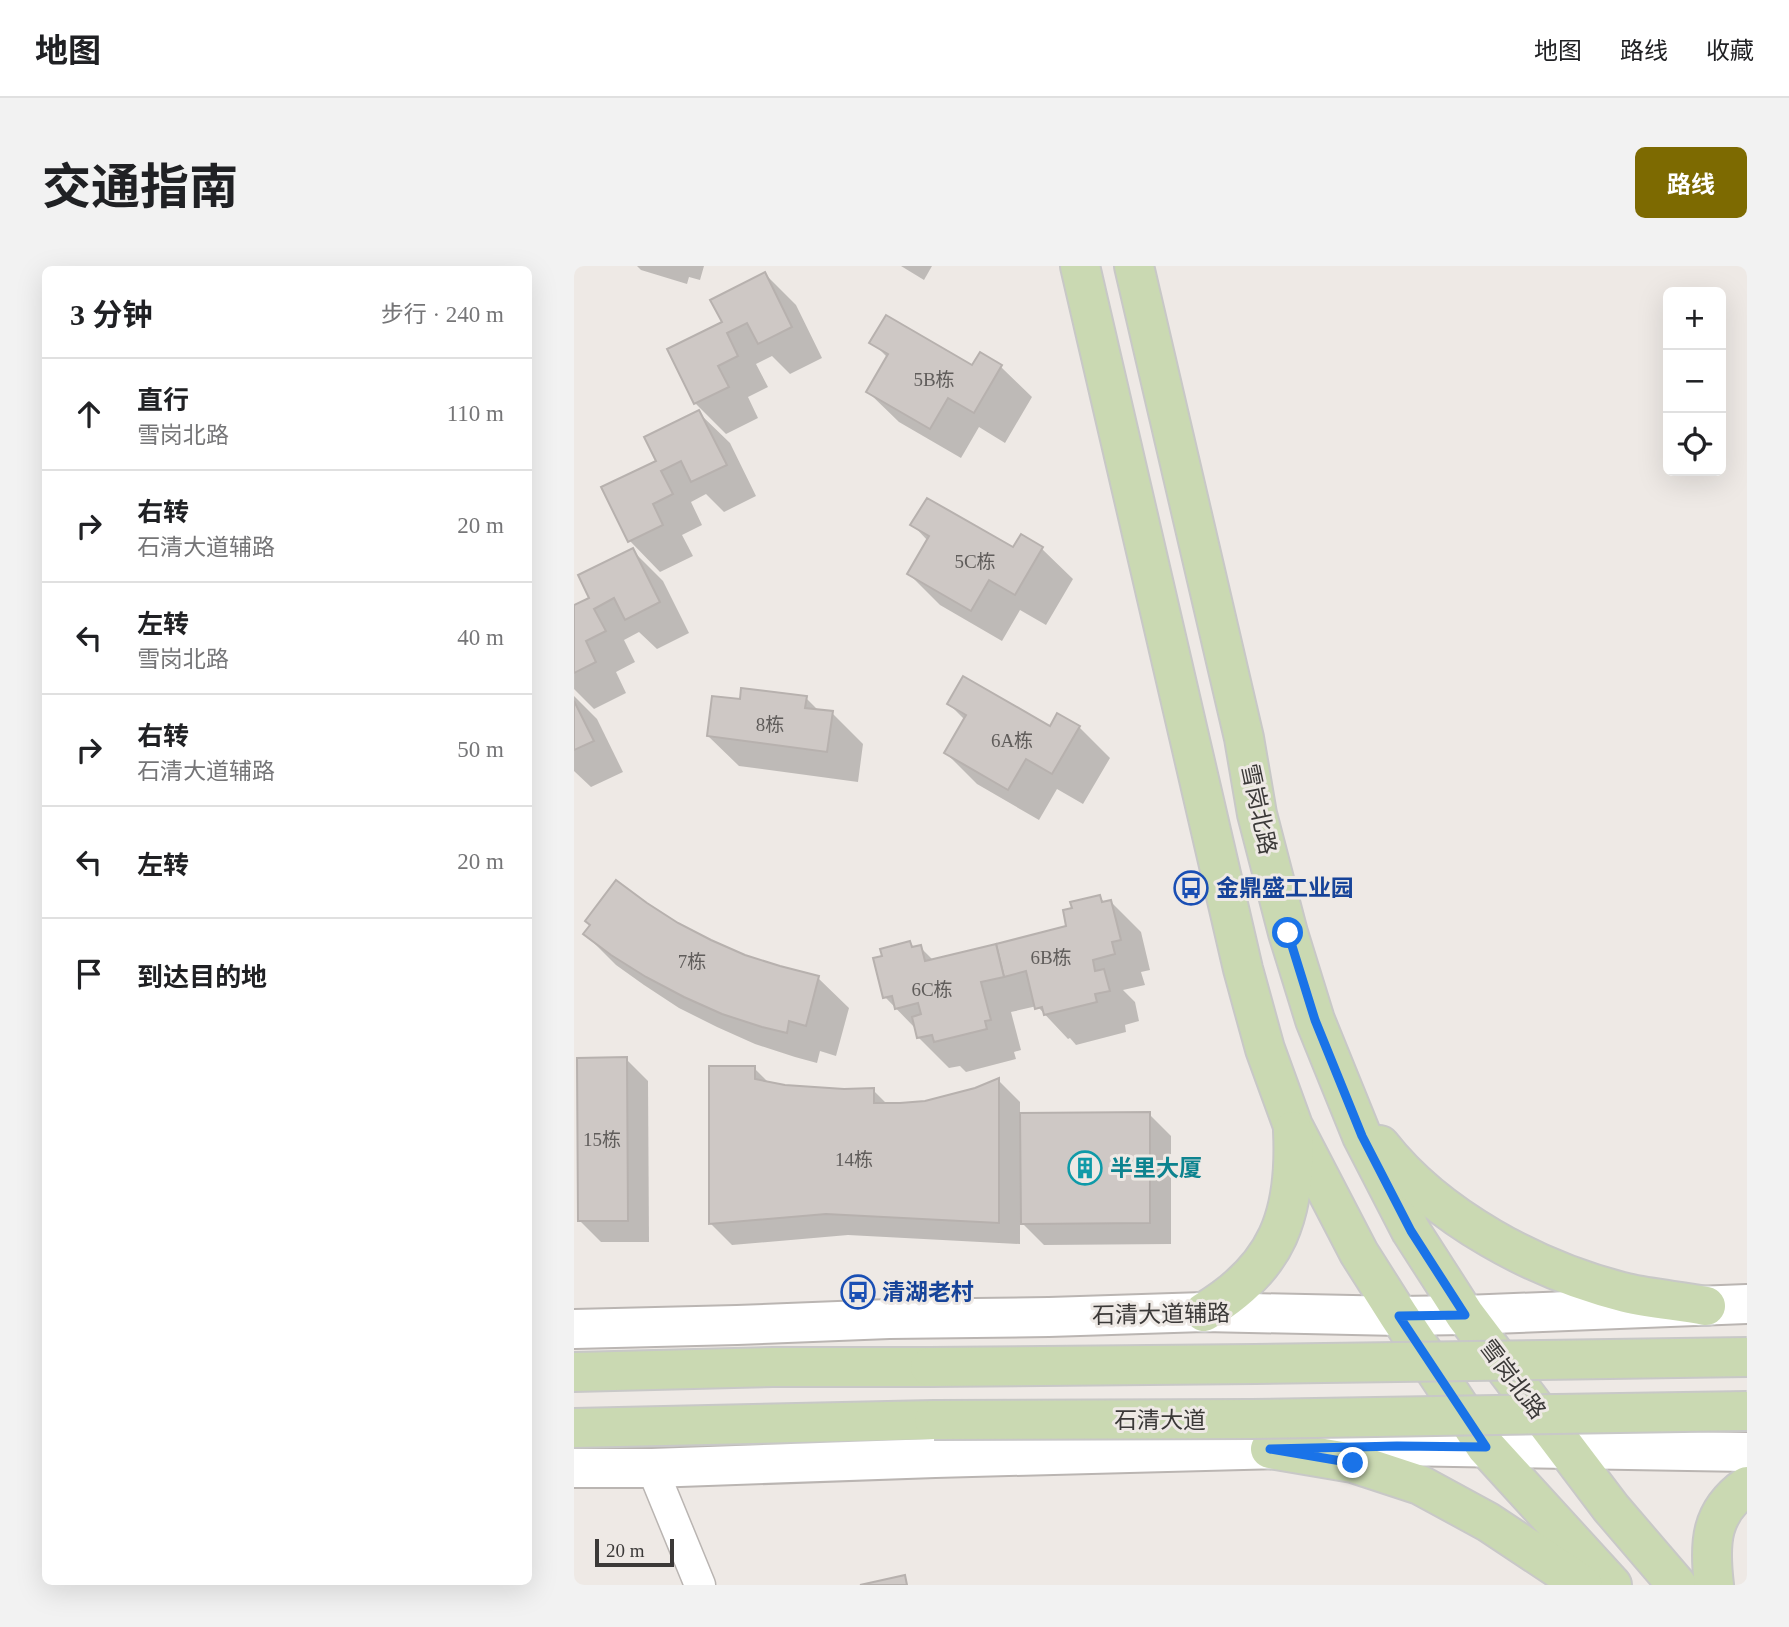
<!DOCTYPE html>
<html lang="zh">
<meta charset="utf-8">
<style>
body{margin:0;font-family:"Times New Roman","Noto Sans SC",serif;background:#f2f2f2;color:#202124}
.controls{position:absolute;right:21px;top:21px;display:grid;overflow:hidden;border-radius:10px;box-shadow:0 7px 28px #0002}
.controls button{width:63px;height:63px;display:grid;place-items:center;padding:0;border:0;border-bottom:2px solid #e0e0e0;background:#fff;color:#202124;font:35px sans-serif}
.scale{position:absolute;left:21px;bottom:18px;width:79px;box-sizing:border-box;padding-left:7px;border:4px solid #3b3938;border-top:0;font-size:19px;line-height:24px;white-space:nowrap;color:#3b3938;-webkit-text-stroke:5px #eee9e5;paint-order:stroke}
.stop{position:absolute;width:21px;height:21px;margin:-16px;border:5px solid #1a73e8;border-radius:50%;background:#fff}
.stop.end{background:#1a73e8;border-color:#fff;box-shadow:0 2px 7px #0008}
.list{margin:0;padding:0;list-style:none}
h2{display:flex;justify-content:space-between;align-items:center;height:91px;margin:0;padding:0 28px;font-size:30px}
h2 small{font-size:23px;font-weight:400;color:#757577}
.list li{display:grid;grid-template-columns:46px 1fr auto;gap:21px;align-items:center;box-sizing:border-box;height:112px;padding:0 28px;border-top:2px solid #e0e0e0}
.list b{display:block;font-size:26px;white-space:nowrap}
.list p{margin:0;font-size:23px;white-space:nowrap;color:#757577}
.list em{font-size:23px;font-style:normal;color:#757577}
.icon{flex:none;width:38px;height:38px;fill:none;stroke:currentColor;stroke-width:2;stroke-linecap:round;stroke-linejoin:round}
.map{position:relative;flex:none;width:1173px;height:1319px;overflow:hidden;border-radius:10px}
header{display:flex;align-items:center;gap:42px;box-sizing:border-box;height:98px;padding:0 35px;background:#fff;border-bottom:2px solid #e0e0e0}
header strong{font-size:33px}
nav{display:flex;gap:38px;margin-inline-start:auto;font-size:24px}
.intro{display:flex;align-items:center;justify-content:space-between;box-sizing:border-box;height:168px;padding:0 42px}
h1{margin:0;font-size:49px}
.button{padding:18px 32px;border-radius:10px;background:#7d6a01;color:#fff;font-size:24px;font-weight:700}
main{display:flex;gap:42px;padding:0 42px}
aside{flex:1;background:#fff;border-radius:10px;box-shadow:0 7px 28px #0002}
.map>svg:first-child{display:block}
.shadow{fill:#0003}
.building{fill:#cec8c5;stroke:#b7b1ae;stroke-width:2}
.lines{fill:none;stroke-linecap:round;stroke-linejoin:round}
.street-casing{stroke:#bab5b2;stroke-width:33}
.secondary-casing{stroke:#bab5b2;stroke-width:42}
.primary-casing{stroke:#c8c8c7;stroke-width:42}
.street{stroke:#fff;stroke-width:30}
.secondary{stroke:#fff;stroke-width:38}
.primary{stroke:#cad9b2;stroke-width:38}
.primary-bridge-casing{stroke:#c8c8c7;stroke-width:42;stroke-linecap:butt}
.primary-bridge{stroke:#cad9b2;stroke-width:38}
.route{stroke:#1a73e8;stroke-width:9}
.labels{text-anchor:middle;stroke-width:6;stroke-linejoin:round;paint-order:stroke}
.number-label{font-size:19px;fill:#605d5b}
.street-label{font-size:23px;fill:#3b3938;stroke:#eee9e5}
.transit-label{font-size:23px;font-weight:bold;fill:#164399;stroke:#eee9e5;text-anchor:start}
.culture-label{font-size:23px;font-weight:bold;fill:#0d838f;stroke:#eee9e5;text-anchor:start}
</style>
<header>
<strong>地图</strong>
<nav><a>地图</a><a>路线</a><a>收藏</a></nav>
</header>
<div class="intro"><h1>交通指南</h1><a class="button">路线</a></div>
<main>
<aside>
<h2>3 分钟<small>步行 · 240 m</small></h2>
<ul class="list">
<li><svg class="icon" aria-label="ahead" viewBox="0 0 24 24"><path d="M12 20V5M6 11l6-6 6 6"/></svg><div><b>直行</b><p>雪岗北路</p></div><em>110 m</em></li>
<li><svg class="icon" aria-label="right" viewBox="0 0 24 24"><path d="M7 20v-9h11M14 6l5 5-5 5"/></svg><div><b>右转</b><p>石清大道辅路</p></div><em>20 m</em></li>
<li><svg class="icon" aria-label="left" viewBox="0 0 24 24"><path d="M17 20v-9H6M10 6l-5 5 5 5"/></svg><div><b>左转</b><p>雪岗北路</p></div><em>40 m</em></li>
<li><svg class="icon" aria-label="right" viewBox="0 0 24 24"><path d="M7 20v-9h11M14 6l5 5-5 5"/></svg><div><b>右转</b><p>石清大道辅路</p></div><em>50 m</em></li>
<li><svg class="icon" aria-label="left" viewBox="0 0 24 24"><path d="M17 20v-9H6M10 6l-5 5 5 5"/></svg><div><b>左转</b></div><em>20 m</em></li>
<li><svg class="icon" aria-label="arrive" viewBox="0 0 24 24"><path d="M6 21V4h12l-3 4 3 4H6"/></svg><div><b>到达目的地</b></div></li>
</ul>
</aside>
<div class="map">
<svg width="1173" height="1319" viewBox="0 0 1173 1319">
<rect width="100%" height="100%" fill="#eee9e5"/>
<g class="shadow">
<path d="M63,0H130L126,14L115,11L113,18L67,4Z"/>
<path d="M327,0H358L350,14Z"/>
<path d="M191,8L222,39L248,92L216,108L198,90L182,98L194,121L174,131L184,152L152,168L121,137L150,57Z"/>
<path d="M298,76L399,102L406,88L427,101L458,131L431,177L405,161L387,192L325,156L294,126L314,92Z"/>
<path d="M125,147L156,177L182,230L150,246L132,228L117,236L128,259L108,269L119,290L86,306L56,275L84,195Z"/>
<path d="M339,259L439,284L447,271L468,283L499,313L472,359L446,344L428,375L366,339L335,308L354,275Z"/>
<path d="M58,284L89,315L115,367L83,383L65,366L50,374L61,396L42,406L52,427L20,443L0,423V341L18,333Z"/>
<path d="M0,430L23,453L49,506L17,521L0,505Z"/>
<path d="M232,432L245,445L258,447L289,478L284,516L165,500L134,470Z"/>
<path d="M375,438L477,462L505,461L536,492L509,538L483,523L465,554L403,518L372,487L391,454Z"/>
<path d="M525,631L531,637L536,635L567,666L576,704L567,706L571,719L549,724L561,736L565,755L551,759L552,766L502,779L496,772L494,773L463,740L437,746L447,784L440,786L442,793L392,806L386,800L375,802L344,771L341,762L311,731L336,677L341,683L346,681L360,695L494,661Z"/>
<path d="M103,658L171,690L244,712L275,742L262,790L246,785L243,797L221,791L181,778L143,761L105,742L70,719L42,699L11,668Z"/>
<path d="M52,793L74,815L75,976H27L6,955Z"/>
<path d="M180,802L196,818L270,825L299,824L314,839L351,836L377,831L424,814L446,836V848H575L597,870V978L470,979L446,955V978L274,969L158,979L137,958Z"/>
</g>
<g class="building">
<path d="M191,6L218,61L184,78L173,57L153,67L164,90L144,100L155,121L120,138L93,83L148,56L136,34Z"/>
<path d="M312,49L398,99L406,86L428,99L400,147L374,132L356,163L292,126L314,88L295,77Z"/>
<path d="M125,144L153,199L117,216L107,195L87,205L99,228L79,238L89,259L54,276L27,221L82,195L70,171Z"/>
<path d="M353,232L439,281L447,268L469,281L441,329L415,314L397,345L333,308L355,270L336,259Z"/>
<path d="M59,282L86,336L51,354L40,332L20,343L32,365L12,375L22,396L0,407V339L15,332L4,309Z"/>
<path d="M389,410L476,460L483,447L506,460L478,508L452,493L434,524L370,487L392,449L373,438Z"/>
<path d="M167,422L233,430L231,442L259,445L253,486L133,470L138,430L166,433Z"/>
<path d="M0,435L20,475L0,484Z"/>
<path d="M42,614L73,637L104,657L137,674L171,689L206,700L245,710L232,760L215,755L213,767L188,761L148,748L110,731L72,711L37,689L9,668L16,659L11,655Z"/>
<path d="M526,629L528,636L537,634L547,674L538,676L541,688L519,694L521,705L530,703L536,725L521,728L523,736L470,749L468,741L461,743L452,705L430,711L422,678L492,660L489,644L498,642L496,636Z"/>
<path d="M336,675L338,681L347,679L351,695L422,678L430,711L407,716L417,754L411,755L413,763L360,776L358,769L343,772L338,751L347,748L344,737L321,743L318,730L309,732L299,692L308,690L306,683Z"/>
<path d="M53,791L54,955H4L3,792Z"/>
<path d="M135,800H181V813L211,819L270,823L300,822V837H326L351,835L401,822L425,812V957L252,948L135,958Z"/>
<path d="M576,846V957L447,958L446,847Z"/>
<path d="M331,1309L333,1319H286Z"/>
</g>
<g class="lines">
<defs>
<path id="street" d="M78,1202L126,1319"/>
<g id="secondary">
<path d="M0,1063L163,1059L315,1053L475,1051L630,1046L825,1050L891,1049L1173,1038"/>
<path d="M0,1202H78L361,1192L823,1180L1173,1186"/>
</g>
<g id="primary">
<path d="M506,0L669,703L691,783L719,860L785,987L825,1050L912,1181L1038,1319"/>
<path d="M560,0L670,472L683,548L714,667L741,754L788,870L837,965L891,1049L1037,1242L1103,1319"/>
<path d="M806,879C863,952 963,1005 1052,1027C1078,1033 1105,1035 1132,1040"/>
<path d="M630,1046C704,1002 723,948 719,865"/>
<path d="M0,1106L199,1101H356"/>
<path d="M0,1162L360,1154"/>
<path d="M696,1183L779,1197L846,1219L914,1256L1009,1319"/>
<path d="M1140,1319C1135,1277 1136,1246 1173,1220"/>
</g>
</defs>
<use href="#street" class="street-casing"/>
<use href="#secondary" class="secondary-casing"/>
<use href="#primary" class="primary-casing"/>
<use href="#street" class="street"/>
<use href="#secondary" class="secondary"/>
<use href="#primary" class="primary"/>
<defs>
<g id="primary-bridge">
<path d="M356,1101L681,1098L1173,1091"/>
<path d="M360,1154L678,1153L1173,1145"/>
</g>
</defs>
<use href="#primary-bridge" class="primary-bridge-casing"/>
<use href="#primary-bridge" class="primary-bridge"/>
</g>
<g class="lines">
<path class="route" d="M714,667L741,754L788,870L837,965L891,1049L825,1050L912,1181L823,1180L696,1183L779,1197"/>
</g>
<defs>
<symbol id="bus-ring" viewBox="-11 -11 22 22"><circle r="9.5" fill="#eee9e5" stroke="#1a4fb4" stroke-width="1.5"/><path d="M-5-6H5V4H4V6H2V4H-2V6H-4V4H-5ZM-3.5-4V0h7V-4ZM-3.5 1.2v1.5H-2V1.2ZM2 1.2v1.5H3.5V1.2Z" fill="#1a4fb4"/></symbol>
<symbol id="building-ring" viewBox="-11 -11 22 22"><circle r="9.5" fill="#eee9e5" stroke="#0f9aa8" stroke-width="1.5"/><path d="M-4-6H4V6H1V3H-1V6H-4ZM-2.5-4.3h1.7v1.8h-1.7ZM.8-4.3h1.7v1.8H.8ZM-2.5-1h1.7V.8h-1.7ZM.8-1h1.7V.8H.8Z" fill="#0f9aa8"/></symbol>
</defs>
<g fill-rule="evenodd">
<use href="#bus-ring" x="598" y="603" width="38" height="38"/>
<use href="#building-ring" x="492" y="883" width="38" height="38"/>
<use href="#bus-ring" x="265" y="1007" width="38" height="38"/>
</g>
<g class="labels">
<g class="number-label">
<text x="360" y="120">5B栋</text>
<text x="401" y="302">5C栋</text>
<text x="196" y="465">8栋</text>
<text x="438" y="481">6A栋</text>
<text x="477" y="698">6B栋</text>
<text x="118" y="702">7栋</text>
<text x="358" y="730">6C栋</text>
<text x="28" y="880">15栋</text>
<text x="280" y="900">14栋</text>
</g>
<g class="street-label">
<text transform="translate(685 543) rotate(78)" y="8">雪岗北路</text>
<text transform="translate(587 1048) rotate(-1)" y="8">石清大道辅路</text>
<text transform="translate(939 1113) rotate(53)" y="8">雪岗北路</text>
<text x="586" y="1162">石清大道</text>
</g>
<g class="transit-label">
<text x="642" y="630">金鼎盛工业园</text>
<text x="308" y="1034">清湖老村</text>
</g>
<g class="culture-label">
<text x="536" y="910">半里大厦</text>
</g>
</g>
</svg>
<div class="controls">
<button>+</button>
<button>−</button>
<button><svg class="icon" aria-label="locate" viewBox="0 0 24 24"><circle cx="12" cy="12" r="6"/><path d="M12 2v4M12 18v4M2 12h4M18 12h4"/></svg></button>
</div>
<div class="scale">20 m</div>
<div class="stop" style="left:714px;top:667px"></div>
<div class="stop end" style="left:779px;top:1197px"></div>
</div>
</main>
